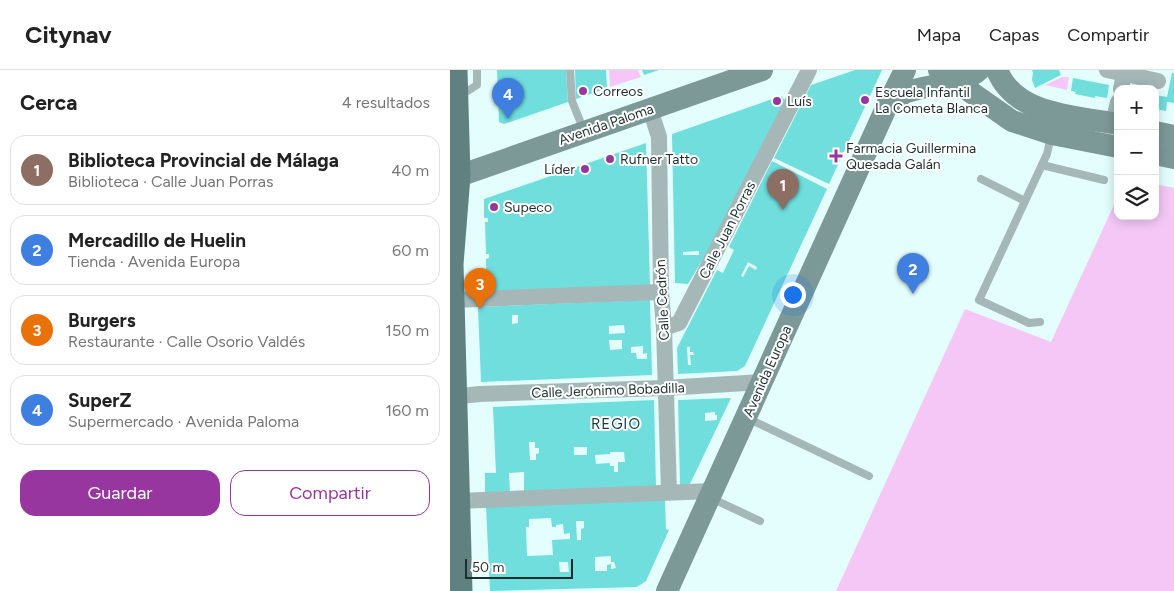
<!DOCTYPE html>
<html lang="es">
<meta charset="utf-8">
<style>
body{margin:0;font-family:Figtree,sans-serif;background:#f6f6f6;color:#222}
.controls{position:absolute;right:15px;top:15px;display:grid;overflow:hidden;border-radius:10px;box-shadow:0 2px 12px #0003}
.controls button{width:45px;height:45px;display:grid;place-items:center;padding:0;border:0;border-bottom:1px solid #e0e0e0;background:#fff;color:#222;font:25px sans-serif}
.scale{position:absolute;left:15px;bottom:12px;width:108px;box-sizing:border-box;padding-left:5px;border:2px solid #1c2e2e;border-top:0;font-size:14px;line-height:18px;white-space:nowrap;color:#1c2e2e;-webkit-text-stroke:4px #fff;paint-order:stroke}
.you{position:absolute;left:342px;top:224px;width:18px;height:18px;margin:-12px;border:4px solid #fff;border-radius:50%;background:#1a73e8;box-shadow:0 0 0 8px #1a73e833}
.badge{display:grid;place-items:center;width:32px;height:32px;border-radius:50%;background:#96369e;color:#fff;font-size:16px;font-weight:700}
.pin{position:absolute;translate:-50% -41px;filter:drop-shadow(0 1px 2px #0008)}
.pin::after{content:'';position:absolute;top:26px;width:18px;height:15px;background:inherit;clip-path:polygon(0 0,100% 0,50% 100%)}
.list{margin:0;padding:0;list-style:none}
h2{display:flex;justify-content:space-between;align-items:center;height:65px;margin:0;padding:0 20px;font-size:21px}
h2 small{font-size:16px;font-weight:400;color:#767676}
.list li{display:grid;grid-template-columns:32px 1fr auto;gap:15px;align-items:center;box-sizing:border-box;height:70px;margin:0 10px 10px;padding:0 10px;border:1px solid #e0e0e0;border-radius:15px}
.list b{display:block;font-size:19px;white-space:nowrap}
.list p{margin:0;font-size:16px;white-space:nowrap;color:#767676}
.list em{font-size:16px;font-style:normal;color:#767676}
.actions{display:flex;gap:10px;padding:15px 20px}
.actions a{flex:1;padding:11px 0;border:1px solid #96369e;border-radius:15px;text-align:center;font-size:18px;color:#96369e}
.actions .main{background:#96369e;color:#fff}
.icon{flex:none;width:28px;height:28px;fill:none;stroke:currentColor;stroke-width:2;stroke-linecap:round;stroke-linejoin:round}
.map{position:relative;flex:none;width:724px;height:521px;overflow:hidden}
header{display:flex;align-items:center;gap:30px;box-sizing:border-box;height:70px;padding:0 25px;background:#fff;border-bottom:1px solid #e0e0e0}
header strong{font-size:24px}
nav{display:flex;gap:28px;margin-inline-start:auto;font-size:18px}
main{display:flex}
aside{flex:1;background:#fff}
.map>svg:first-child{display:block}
.green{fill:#f4c7f7}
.building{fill:#6fdedd;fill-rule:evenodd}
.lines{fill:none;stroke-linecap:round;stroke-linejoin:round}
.lane{stroke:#a5b7b7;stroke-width:8}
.street{stroke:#a5b7b7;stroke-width:16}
.secondary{stroke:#7c9897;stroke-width:22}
.primary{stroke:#5f8281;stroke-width:25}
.poi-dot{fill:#96369e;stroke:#fff;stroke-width:2}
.labels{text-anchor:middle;stroke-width:4;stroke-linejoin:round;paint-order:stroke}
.poi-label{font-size:14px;fill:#1c2e2e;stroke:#fff;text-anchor:start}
.street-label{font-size:14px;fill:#1c2e2e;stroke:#fff}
.neighbourhood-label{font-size:15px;letter-spacing:1px;fill:#133d3d;stroke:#fff}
</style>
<header>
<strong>Citynav</strong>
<nav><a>Mapa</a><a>Capas</a><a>Compartir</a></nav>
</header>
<main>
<aside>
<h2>Cerca<small>4 resultados</small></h2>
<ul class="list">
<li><span class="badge" style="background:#8d6e63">1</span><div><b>Biblioteca Provincial de Málaga</b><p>Biblioteca · Calle Juan Porras</p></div><em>40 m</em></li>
<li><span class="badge" style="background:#3f7fe0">2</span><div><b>Mercadillo de Huelin</b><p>Tienda · Avenida Europa</p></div><em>60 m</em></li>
<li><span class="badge" style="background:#e8710a">3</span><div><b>Burgers</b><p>Restaurante · Calle Osorio Valdés</p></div><em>150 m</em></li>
<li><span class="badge" style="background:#3f7fe0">4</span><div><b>SuperZ</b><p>Supermercado · Avenida Paloma</p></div><em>160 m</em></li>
</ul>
<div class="actions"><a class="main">Guardar</a><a>Compartir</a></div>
</aside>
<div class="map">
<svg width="724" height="521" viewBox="0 0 724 521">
<rect width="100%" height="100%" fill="#e3fefd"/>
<g class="green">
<path d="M159,0H188L191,7L160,17Z"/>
<path d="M612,7H619L617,20L595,15Z"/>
<path d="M705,114L724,118V521H386L515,239L601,272L668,126V146H705Z"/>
</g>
<g class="building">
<path d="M47,0H116L118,32L54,54L49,52Z"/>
<path d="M125,0H156L157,18L126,29Z"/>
<path d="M192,0H209L194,5Z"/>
<path d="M405,0H432L379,114L324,88L361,15Z"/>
<path d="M582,0H609L611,5L585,18L582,10L583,3Z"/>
<path d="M722,3H724V33L717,32L716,41L705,39V25L717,27Z"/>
<path d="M623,8L659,15L657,28L645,26V28L625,24L626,22L621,21Z"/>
<path d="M331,26L335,30L258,181L238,214L225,213L222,64ZM249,181V185H233V182Z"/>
<path d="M196,73L200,215L37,222L36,189L39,188V184H36L35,152H38V148H34V129Z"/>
<path d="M322,91L377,119L295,296L287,301L228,304L227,278L267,200L273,203L284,180L279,177ZM298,192L307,197L306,200L299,196L293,207L291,206ZM237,277H240V282H243L244,285H240L241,295H238Z"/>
<path d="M200,230L202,305L31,312L28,237ZM62,245H68V253L62,254ZM174,255L175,263L159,264V256ZM159,270H172V279L160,280ZM193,276V284L197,283V289H187L186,283H181V277Z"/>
<path d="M281,328L241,412L237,418L230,415L228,330ZM265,342V345H267V350L255,351V343Z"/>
<path d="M204,330L206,417L74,422V402L59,403L60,423L35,424V403H46L43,337ZM79,372H85V378H89V383L86,384V390H80ZM124,377H137V385H124ZM160,382H174L175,392H168V402H164V396H160V393L146,394L145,385L160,384Z"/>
<path d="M215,430L216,459L219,460L196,511L187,517L40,521L36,436ZM101,448L102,457H106V455L113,454L114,464L120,463V469L102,470L103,485L77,486L76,457H79V449ZM126,451H134V458L131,459V470H127ZM161,486V492H164L166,498L161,499V494L157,495V501H145V487ZM109,492H118L119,502H110Z"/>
</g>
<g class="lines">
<g class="lane">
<path d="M120,0L122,31L134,61"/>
<path d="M10,26L27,15V0"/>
<path d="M592,95L654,110"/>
<path d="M531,109L575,131"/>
<path d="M590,252L579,253L529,230L597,84L601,66"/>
<path d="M297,348L419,406"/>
<path d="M261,428L310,451"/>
</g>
<g class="street">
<path d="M657,0L708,11"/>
<path d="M671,19L674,4"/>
<path d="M200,39L209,67L211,222L214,258L219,422"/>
<path d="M663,53L668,32"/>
<path d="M2,230L211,222"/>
<path d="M214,258L229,253L359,0"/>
<path d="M0,327L30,324L215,318L312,312"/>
<path d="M7,431L262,421"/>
</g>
<g class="secondary">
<path d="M489,0L562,51L602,64L668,77"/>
<path d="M547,0C565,46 626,46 668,54"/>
<path d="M437,35C443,31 450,25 457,22C476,15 515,14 529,0"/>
<path d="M705,62L724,66"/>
<path d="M705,84L724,88"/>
<path d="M0,109L312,0"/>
<path d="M217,521L436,38L455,0"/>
</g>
<path class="primary" d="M5,0L8,106L1,194L2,230L10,521"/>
</g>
<g class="poi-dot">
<circle cx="133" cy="21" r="5"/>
<circle cx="415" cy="30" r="5"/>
<circle cx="327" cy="31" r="5"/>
<path d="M383.5 78.5h5v5h5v5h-5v5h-5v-5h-5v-5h5z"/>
<circle cx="160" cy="89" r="5"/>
<circle cx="135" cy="99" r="5"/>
<circle cx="44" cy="137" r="5"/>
</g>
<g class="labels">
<g class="poi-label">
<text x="143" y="26">Correos</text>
<text x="425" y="27">Escuela Infantil<tspan x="425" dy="16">La Cometa Blanca</tspan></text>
<text x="337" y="36">Luís</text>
<text x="396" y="83">Farmacia Guillermina<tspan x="396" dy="16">Quesada Galán</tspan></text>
<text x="170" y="94">Rufner Tatto</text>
<text x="125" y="104" text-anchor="end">Líder</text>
<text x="54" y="142">Supeco</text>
</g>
<g class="street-label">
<text transform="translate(156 54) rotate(-19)" y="5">Avenida Paloma</text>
<text transform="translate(277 160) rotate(-63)" y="5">Calle Juan Porras</text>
<text transform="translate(212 230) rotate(-93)" y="5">Calle Cedrón</text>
<text transform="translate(317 301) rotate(-66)" y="5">Avenida Europa</text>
<text transform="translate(158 320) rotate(-2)" y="5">Calle Jerónimo Bobadilla</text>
</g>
<g class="neighbourhood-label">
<text x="166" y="359">REGIO</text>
</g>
</g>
</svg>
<div class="controls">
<button>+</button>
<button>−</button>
<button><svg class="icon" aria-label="layers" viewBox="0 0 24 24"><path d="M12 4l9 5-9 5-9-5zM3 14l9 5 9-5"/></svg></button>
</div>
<div class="scale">50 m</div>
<div class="you"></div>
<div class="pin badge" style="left:333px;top:140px;background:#8d6e63">1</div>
<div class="pin badge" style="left:463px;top:224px;background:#3f7fe0">2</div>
<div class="pin badge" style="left:30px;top:239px;background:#e8710a">3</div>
<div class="pin badge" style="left:58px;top:49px;background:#3f7fe0">4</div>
</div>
</main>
